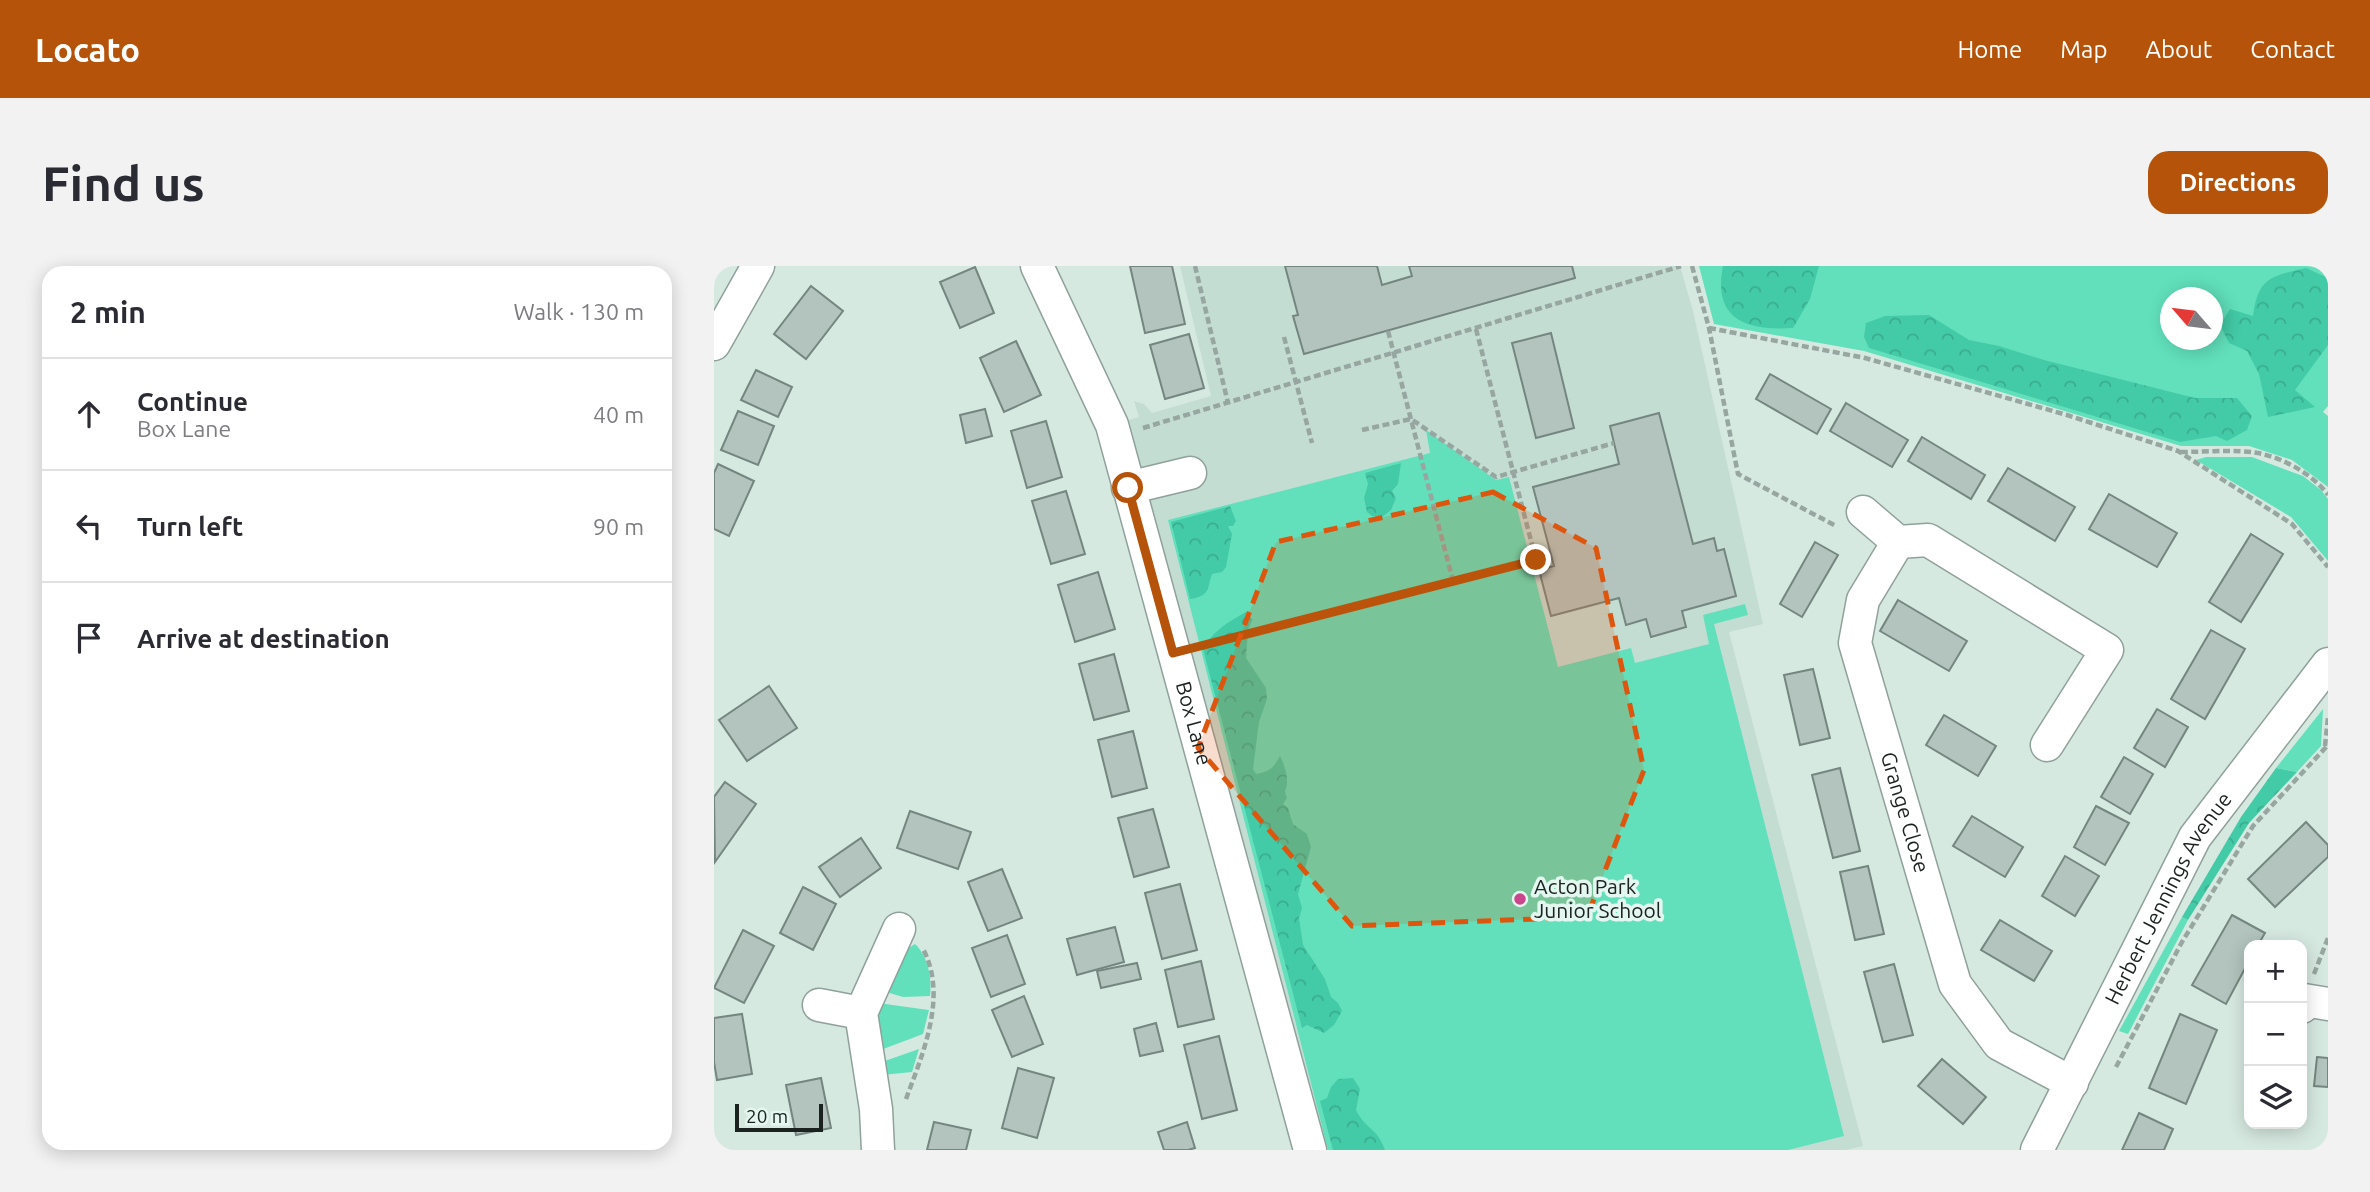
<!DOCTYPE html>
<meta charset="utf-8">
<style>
body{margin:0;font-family:Ubuntu,sans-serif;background:#f2f2f3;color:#2b2b33}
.controls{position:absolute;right:21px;bottom:21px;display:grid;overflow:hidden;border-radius:14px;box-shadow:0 4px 18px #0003}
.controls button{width:63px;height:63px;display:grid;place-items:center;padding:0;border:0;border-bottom:2px solid #e1e1e2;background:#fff;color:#2b2b33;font:35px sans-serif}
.compass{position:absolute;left:1446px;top:21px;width:63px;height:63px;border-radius:50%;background:#fff;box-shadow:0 4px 18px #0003;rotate:298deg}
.scale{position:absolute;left:21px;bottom:18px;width:88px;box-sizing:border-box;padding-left:7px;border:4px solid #1b2220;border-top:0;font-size:19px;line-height:24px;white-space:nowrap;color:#1b2220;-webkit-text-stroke:5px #e3f6ef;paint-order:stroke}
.stop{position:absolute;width:21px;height:21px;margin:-16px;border:5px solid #b45309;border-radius:50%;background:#fff}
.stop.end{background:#b45309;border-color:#fff;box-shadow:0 2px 7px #0008}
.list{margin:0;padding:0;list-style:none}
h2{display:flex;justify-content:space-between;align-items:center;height:91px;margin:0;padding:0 28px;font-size:30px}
h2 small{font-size:23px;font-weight:400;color:#7c7c81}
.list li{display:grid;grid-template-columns:46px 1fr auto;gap:21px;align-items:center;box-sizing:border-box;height:112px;padding:0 28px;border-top:2px solid #e1e1e2}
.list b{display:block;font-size:26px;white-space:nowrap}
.list p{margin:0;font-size:23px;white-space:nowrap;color:#7c7c81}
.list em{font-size:23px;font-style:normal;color:#7c7c81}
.icon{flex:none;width:38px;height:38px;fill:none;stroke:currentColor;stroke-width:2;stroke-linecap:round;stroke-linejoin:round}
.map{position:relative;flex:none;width:1614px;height:884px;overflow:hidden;border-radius:21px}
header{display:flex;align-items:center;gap:42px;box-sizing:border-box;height:98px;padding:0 35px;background:#b45309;color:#fff}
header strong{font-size:33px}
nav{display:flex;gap:38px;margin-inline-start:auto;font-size:24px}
.intro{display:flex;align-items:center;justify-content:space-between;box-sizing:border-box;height:168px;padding:0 42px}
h1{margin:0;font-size:49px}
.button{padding:18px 32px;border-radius:21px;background:#b45309;color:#fff;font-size:24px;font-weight:700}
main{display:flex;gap:42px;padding:0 42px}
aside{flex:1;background:#fff;border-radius:21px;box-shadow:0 4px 18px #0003}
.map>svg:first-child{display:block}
.built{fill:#c3ddd3}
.grass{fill:#61e0bb;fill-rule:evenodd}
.forest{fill:url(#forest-crowns)}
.building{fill:#b2c4bd;stroke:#758680;stroke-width:2}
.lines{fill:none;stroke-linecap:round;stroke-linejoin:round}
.minor-casing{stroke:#8fa19a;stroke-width:35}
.path{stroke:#97a6a0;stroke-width:4.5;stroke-dasharray:7 3.5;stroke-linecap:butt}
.minor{stroke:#fff;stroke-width:32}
.route{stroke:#b45309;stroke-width:9}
.marked{fill:#de560d;fill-opacity:0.2;stroke:#de560d;stroke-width:5;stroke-dasharray:14 9;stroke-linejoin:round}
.poi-dot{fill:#ca478d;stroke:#e3f6ef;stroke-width:2.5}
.labels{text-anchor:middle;stroke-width:7;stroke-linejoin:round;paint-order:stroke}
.street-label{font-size:21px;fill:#1b2220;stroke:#e3f6ef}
.poi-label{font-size:21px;fill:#1b2220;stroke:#e3f6ef;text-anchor:start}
</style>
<header>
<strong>Locato</strong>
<nav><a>Home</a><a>Map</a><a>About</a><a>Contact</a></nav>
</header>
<div class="intro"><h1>Find us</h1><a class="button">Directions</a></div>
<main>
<aside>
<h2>2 min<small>Walk · 130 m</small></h2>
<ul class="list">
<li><svg class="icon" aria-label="ahead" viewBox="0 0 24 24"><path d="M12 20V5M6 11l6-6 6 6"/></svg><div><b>Continue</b><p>Box Lane</p></div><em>40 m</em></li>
<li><svg class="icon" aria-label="left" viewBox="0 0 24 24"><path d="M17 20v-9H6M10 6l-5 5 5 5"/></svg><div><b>Turn left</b></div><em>90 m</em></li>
<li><svg class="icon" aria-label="arrive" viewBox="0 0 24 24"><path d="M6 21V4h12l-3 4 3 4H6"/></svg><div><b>Arrive at destination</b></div></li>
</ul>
</aside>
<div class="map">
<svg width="1614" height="884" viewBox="0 0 1614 884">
<defs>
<pattern id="forest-crowns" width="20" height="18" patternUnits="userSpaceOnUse" patternTransform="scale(1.75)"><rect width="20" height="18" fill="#43caa6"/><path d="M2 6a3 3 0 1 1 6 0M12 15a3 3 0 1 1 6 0" fill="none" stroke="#3aad8f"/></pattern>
</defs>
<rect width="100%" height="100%" fill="#d6e9e1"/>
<path class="built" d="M466,0H966L979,45L1049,358L1015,366L1149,880L1132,884H596L398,159L425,151L420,135L430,138L438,147L497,130Z"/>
<g class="grass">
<path d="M985,0H1614V140L1609,146L1614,150V221L1578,194L1535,180H1467L1150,85L1000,58ZM1456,32H1498V74H1456Z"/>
<path d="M712,164L782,214L795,211L844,401L917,382L921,397L995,378L989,349L1031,338L1034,349L1000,358L1130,870L1074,884H614L454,254L716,187Z"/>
<path d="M1492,191H1538L1589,210L1607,224L1614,233V295L1577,251L1482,194Z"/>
<path d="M1609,443L1607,480L1583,506L1562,502Z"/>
<path d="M1468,651L1474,654L1414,768L1405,765Z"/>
<path d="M201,678C214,690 218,712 216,730L189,731L169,725L185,688Z"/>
<path d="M164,737L215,744L209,768L164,785L162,767Z"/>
<path d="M205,783L198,806L168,809L165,797Z"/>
</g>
<g class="forest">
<path d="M1009,0H1105L1096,33L1079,62C1034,65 998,55 1009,0Z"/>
<path d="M1592,2L1614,12V79L1581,124L1601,141L1554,151L1545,108L1533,85L1515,77L1506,59L1516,43L1539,50C1544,11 1558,10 1592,2Z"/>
<path d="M1215,49L1255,74L1285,80L1330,94L1481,132H1523L1538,150L1533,164L1513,175L1502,170L1466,176L1155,82L1150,71L1152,57L1171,50Z"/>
<path d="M687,197L684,218L678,225L682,232L677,244L668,251L658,250L653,246L650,232L654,218L651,207Z"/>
<path d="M516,240L522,255L519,260H514L518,268L512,301L508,306L498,308C493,323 496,330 476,333L457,256Z"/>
<path d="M532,346L538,354L534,364L532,392L552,422L553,433L545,456L539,503L542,508C556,506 560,501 566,490C571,500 576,515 571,525L573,532L569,538L574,542L579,558L593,568L597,581L584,628L588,642L585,652L589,679L611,713L617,731L624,737L628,745L620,759L610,767L593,759L588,762L489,383C499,365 514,356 532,346Z"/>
<path d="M1562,502L1583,506L1535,557L1474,654L1468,651L1527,551Z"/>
<path d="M639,812L646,823L642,844C652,864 663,861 671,884H619L606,835L613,832L617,821L624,813Z"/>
</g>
<g class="building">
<path d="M416,0H458L471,58L431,67Z"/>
<path d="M571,0H663L668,19L698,10L695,0H858L861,12L590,88L579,50L584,49Z"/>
<path d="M261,1L280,47L246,62L226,16Z"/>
<path d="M97,20L129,45L92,93L60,68Z"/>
<path d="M837,67L860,162L822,172L798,77Z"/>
<path d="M475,68L490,122L451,133L436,79Z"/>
<path d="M302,75L327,129L290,146L266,92Z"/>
<path d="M42,104L78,121L64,151L27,134Z"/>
<path d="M1056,108L1117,143L1103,168L1042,133Z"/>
<path d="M1132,137L1194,174L1178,201L1116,165Z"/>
<path d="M271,143L278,170L252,177L246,149Z"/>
<path d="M24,145L60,160L44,199L7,184Z"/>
<path d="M945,147L979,278L1000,272L1003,285L1010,283L1022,330L968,345L972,361L937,371L932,353L912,359L905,332L837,350L825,304L840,300L819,221L905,198L896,160Z"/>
<path d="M332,155L348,211L313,222L297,165Z"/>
<path d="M1208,171L1271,209L1257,233L1194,195Z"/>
<path d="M4,198L40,215L15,270L0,263V207Z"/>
<path d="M1294,202L1361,241L1341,275L1274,235Z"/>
<path d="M352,225L371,288L337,298L318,235Z"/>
<path d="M1395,228L1463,267L1443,301L1375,263Z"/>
<path d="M1537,268L1569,288L1527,356L1495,336Z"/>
<path d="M1101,276L1124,289L1088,351L1066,338Z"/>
<path d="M384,306L401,363L361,376L344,319Z"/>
<path d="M1184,334L1253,375L1235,405L1166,365Z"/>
<path d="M1497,364L1531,383L1491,453L1457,433Z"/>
<path d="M400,388L415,445L380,454L365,398Z"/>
<path d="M1099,403L1116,472L1086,479L1070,409Z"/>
<path d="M55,420L83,462L33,495L5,454Z"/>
<path d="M1443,443L1474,461L1451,501L1420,482Z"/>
<path d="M1230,449L1282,480L1264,510L1212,479Z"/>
<path d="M419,465L433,522L398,531L384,474Z"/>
<path d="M1410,491L1439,508L1416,548L1387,531Z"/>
<path d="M1126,502L1146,585L1119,592L1098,509Z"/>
<path d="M11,516L42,538L1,596L0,531Z"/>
<path d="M1382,540L1415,557L1391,599L1360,581Z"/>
<path d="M439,543L455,601L420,611L404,552Z"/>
<path d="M196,545L257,566L244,603L183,582Z"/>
<path d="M1258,550L1309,581L1291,611L1239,580Z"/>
<path d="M1592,556L1614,579V591L1561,641L1534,613Z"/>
<path d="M147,572L167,602L126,631L105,601Z"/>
<path d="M1351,590L1385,610L1361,650L1328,630Z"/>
<path d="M1154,600L1170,668L1141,674L1126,606Z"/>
<path d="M288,603L308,652L274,665L254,616Z"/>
<path d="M466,618L483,684L448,693L431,627Z"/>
<path d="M89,621L122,638L99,684L66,667Z"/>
<path d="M1518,649L1551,667L1544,679H1535V695L1512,738L1478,719Z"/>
<path d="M1286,654L1338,685L1320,715L1267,684Z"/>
<path d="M401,661L410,696L363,709L353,673Z"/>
<path d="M29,664L60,680L30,737L0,722Z"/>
<path d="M293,669L311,718L277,731L258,682Z"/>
<path d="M487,695L500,753L464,761L451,704Z"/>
<path d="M423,697L427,713L387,722L383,705Z"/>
<path d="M1180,698L1199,769L1169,776L1150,706Z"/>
<path d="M310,730L329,778L298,791L278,744Z"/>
<path d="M28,748L38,808L3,814L0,796V752Z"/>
<path d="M1466,748L1503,764L1472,838L1435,822Z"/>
<path d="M442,757L449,785L426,790L420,763Z"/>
<path d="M505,770L523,844L488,853L470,779Z"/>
<path d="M1603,791L1614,792V821L1600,820Z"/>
<path d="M1228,793L1272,831L1249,858L1204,820Z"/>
<path d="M304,802L340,812L323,872L288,862Z"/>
<path d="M107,812L117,862L82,869L72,819Z"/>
<path d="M1425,847L1459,863L1450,884H1408Z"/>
<path d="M220,856L257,864L252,884H213Z"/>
<path d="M473,856L481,882L474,884H450L444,866Z"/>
</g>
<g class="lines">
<defs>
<g id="minor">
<path id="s1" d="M323,0L398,159L596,884"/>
<path d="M0,78L44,0"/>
<path d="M414,222L476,207"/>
<path id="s2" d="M1149,246L1184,276L1149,334L1141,377L1241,718L1285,778L1358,817"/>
<path d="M1184,276L1214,274L1393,384L1333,479"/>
<path d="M105,739L147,747"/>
<path d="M1588,741L1590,734L1614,738"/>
<path d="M164,884L162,843L147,747L185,663"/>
<path id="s3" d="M1323,884L1481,571L1614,398"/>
</g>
</defs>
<use href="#minor" class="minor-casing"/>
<g class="path">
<path d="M481,0L514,137"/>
<path d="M978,0L995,62L1024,208L1122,260"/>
<path d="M995,62L1151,92L1353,149L1464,185L1578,258L1614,301"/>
<path d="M762,63L822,294"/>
<path d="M674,65L739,315"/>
<path d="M570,71L598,177"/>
<path d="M429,162L967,0"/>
<path d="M648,164L697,153L782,211L900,177"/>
<path d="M1467,186C1492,186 1520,183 1544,187C1569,192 1599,208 1614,229"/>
<path d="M487,379L837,290"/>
<path d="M1611,480L1614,451"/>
<path d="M1600,708L1614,672"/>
<path d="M1402,801L1468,676L1539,560L1614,479"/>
<path d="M192,833C209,787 234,730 209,683"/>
</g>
<use href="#minor" class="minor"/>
</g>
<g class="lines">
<path class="route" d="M414,222L459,387L822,294"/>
</g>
<path class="marked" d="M779,226L882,282L930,504L873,651L638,660L484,482L562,276Z"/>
<circle class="poi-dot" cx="806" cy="633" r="7"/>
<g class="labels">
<g class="street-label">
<text dy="7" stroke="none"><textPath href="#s1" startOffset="485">Box Lane</textPath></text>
<text dy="7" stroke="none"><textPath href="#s2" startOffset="334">Grange Close</textPath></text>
<text dy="7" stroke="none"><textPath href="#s3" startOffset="284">Herbert Jennings Avenue</textPath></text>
</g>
<g class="poi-label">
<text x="820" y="628">Acton Park<tspan x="820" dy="24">Junior School</tspan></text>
</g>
</g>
</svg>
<div class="controls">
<button>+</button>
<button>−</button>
<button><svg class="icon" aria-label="layers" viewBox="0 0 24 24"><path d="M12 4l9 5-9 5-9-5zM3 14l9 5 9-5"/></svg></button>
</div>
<svg class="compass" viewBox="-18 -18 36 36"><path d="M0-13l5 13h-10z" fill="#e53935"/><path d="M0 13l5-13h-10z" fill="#7c7c81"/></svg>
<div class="scale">20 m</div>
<div class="stop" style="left:414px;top:222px"></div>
<div class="stop end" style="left:822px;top:294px"></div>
</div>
</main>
